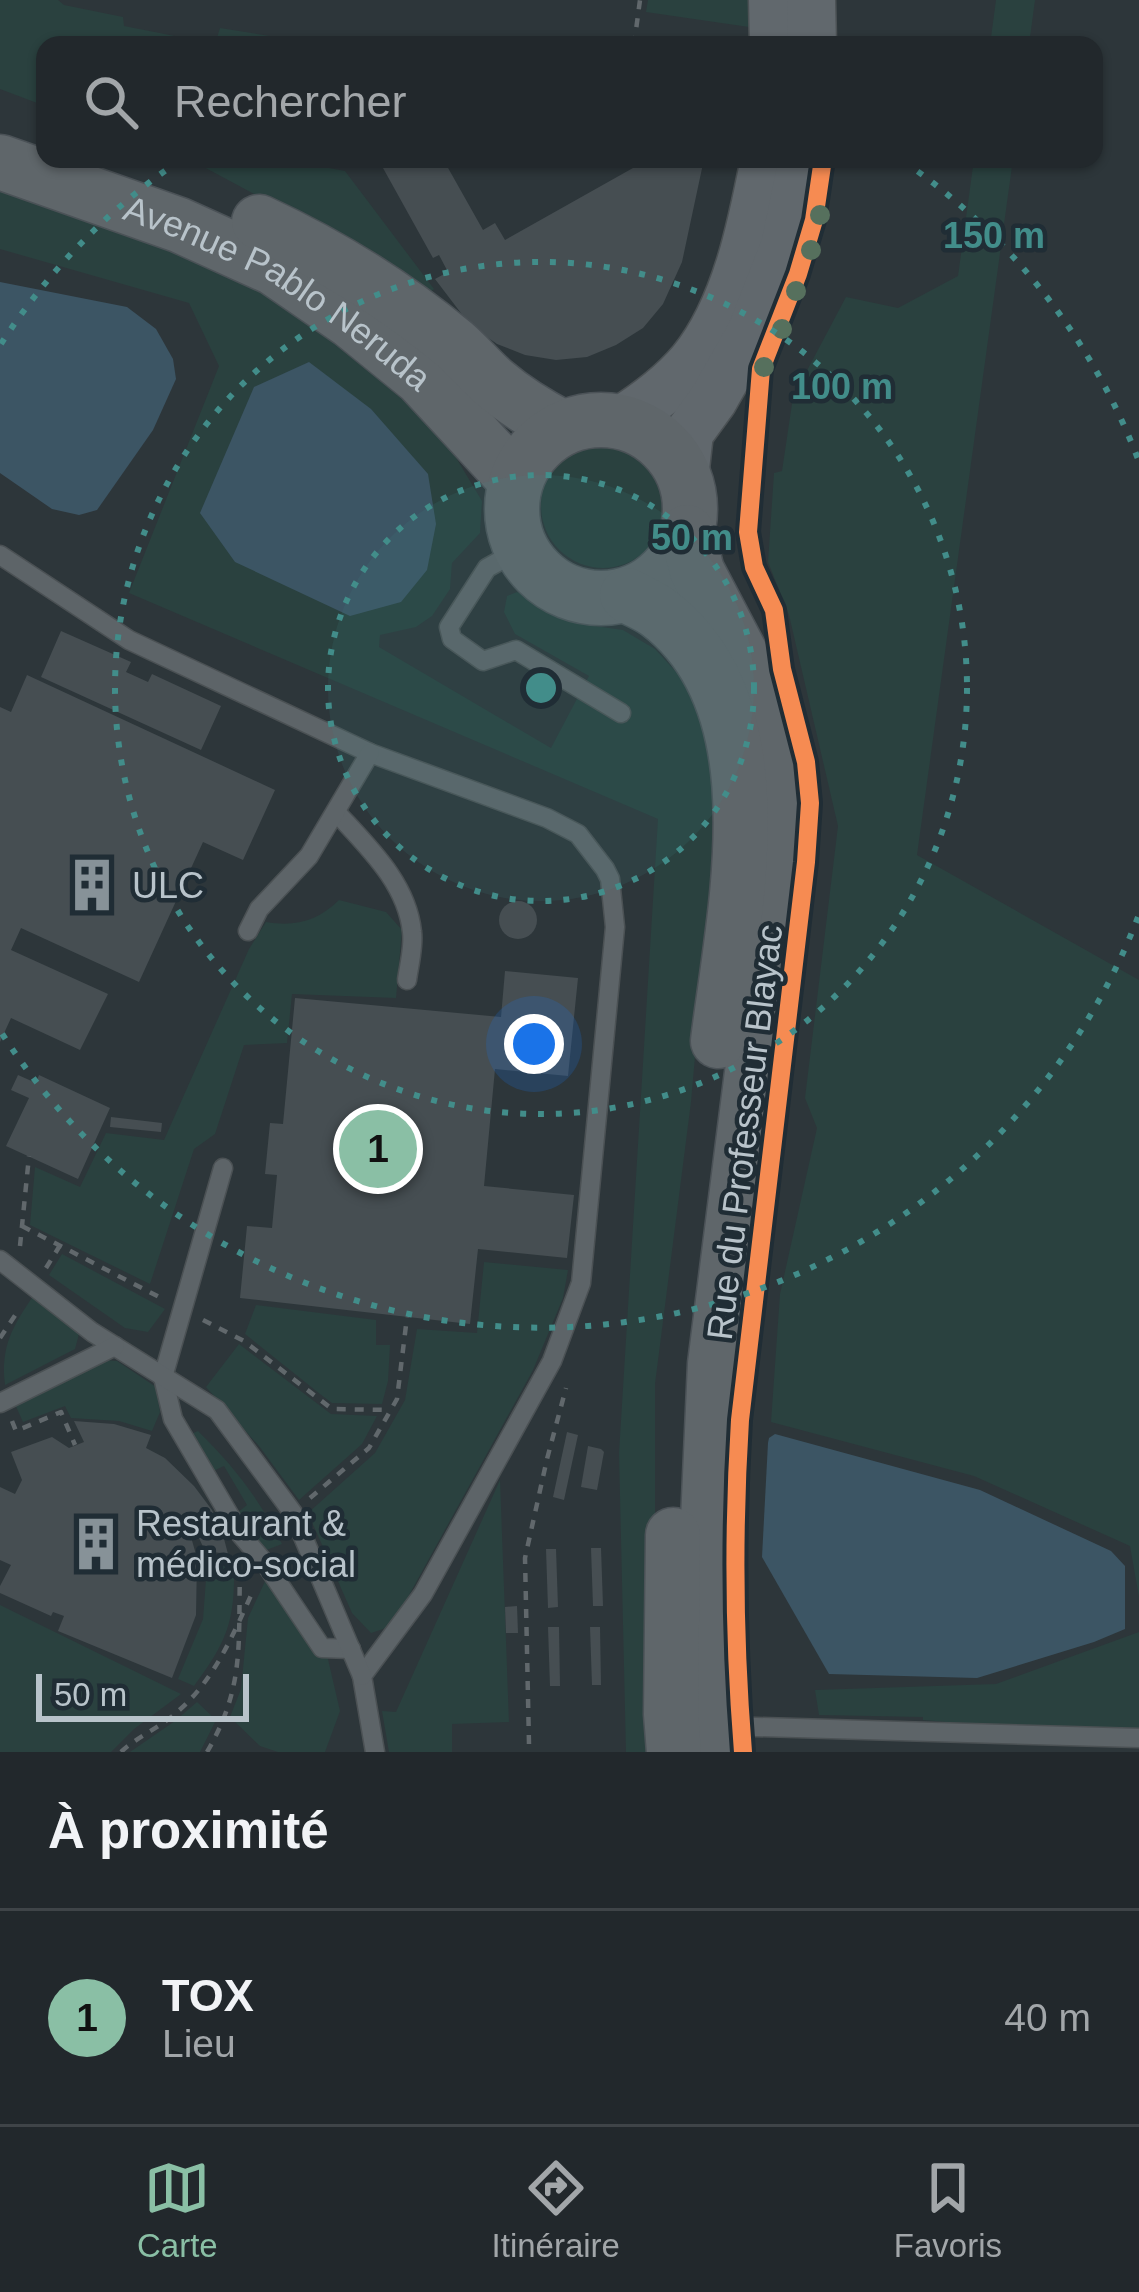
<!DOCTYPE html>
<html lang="fr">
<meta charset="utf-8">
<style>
body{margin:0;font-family:Arial,sans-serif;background:#2e3438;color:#f1f3f6}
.scale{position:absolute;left:36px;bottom:30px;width:213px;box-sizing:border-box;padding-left:12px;border:6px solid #b8c3ca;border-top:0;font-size:33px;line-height:42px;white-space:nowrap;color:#b8c3ca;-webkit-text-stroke:9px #202d35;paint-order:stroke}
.you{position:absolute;left:534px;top:1044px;width:42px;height:42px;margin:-30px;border:9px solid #fff;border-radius:50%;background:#1a73e8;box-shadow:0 0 0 18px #1a73e833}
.badge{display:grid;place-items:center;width:78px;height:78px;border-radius:50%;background:#8abfa5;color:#111;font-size:39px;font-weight:700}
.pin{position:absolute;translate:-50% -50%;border:6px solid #fff;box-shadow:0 3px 12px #0006}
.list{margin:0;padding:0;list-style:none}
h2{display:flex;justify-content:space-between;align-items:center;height:156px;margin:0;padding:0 48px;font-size:51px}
h2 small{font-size:39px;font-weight:400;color:#a2a6a9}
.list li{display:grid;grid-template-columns:78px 1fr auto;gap:36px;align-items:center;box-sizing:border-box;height:216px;padding:0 48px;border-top:3px solid #3f4448}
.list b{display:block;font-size:45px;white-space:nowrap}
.list p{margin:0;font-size:39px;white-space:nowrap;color:#a2a6a9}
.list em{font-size:39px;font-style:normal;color:#a2a6a9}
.icon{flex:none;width:66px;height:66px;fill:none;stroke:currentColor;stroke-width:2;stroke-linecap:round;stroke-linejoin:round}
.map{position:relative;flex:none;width:1139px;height:1752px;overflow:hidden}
.search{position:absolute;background:#22282c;box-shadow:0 3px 9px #0004;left:36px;right:36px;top:36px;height:132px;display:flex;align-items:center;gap:30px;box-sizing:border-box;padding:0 42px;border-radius:24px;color:#a2a6a9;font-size:45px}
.sheet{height:372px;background:#22282c}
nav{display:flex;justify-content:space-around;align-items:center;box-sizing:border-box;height:168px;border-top:3px solid #3f4448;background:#22282c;font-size:33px;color:#a2a6a9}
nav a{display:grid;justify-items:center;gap:6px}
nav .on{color:#8abfa5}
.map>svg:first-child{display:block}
.green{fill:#2a413f}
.water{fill:#3c5564}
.building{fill:#464e52}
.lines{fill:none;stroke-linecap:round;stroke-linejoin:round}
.lane-casing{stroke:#4b5154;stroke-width:21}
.secondary-casing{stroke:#4b5154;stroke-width:51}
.primary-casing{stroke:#4b5257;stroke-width:57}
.path{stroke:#61686c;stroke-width:4.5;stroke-dasharray:9 9;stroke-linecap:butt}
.lane{stroke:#5d6468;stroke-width:18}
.secondary{stroke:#61686d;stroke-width:48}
.primary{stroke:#5f666a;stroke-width:54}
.cycleway-casing{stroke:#202d35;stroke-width:26}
.cycleway{stroke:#f68b52;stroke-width:18}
.tree{fill:#56705d}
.ring{fill:none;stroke:#428d8a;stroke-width:6;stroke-dasharray:6 12}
.labels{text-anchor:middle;stroke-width:9;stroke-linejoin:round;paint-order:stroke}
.street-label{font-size:36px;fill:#b8c3ca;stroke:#202d35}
.poi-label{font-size:36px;fill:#b8c3ca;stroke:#202d35;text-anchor:start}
.centre{fill:#428d8a;stroke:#202d35;stroke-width:6}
.ring-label{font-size:36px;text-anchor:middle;font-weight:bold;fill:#428d8a;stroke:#202d35;stroke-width:9;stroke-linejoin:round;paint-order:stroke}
</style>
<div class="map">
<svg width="1139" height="1752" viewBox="0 0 1139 1752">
<rect width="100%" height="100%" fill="#2d363a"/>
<g class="green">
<path d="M0,0H58L64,5L123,17L124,26L215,44L220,28L325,45H45V106L0,89Z"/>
<path d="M648,0H748L749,27L646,12Z"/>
<path d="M996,0H1035L1029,45H990Z"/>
<path d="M189,159H281L345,171L434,289L428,294L306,222Z"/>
<path d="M974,159H1013L917,855L1139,980V1597L1130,1546L974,1476L771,1422L780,1294L817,1128L805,1098L838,826L789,615L768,562L774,473L782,471L793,397L846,297L898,308L958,276Z"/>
<path d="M0,181L286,295L443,436L482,501L480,533L452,563L450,589L432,616L416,627L380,635L379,647L551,748L589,676L515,634L504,612L507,596L517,592L595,626L623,630L655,649L690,687L704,726L713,791L715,829L691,1102L655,1384V1752H626L619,1453L658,819L129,593L219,366L189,303L0,249Z"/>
<circle cx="603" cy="506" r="62"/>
<path d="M339,900L386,912L402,930L396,998L292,994L287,1043L244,1045L215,1134L194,1149L150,1284L30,1225L35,1167L80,1187L106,1133L164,1140L249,949L266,922C295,927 318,921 339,900Z"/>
<path d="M62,1254L165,1309L148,1332L125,1328L49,1275Z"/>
<path d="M484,1262L568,1270L563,1298L533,1370L392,1626L371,1633L352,1613L308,1513L375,1453L405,1400L417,1329L477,1333Z"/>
<path d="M34,1295L79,1334L75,1349L5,1385C0,1347 13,1325 34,1295Z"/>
<path d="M256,1305L376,1320V1345H390L388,1381L382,1404L332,1403L320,1394L245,1334Z"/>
<path d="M239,1344L331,1414L377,1416L362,1444L299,1500L259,1446L206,1387Z"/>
<path d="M101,1360L117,1361L156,1387L160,1412L152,1431L119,1421L71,1418L65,1406L23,1422L15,1404Z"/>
<path d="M198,1431C233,1465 260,1500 282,1544L264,1551L237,1513L247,1505L224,1466L211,1472L191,1434Z"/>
<path d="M500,1480L509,1722L452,1724V1752H389L382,1711L396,1712Z"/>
<path d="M207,1566H234C235,1622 227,1641 194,1686L178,1679L203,1619Z"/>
<path d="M268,1575L327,1655L340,1711L325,1752H278L260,1746L230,1717L241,1689L248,1618Z"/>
<path d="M0,1605L181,1694L134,1729L111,1752H0Z"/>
<path d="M1139,1632V1728L1125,1730L947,1722L923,1720V1717L819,1715L815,1690L996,1684Z"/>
<path d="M197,1702L216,1720L200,1752H130L175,1721Z"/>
</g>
<g class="water">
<path d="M0,282L127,307L156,329L173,359L176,379L153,430L97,510L79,515L52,509L0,473Z"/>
<path d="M309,362L371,409L428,474L436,524L427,570L401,602L350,616L235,562L200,513L254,387Z"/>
<path d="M775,1434L980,1490L1111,1551L1125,1566V1629L1094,1642L977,1678L829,1674L762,1557L768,1443L769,1438Z"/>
</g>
<g class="building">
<path d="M378,159H443L483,230L495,223L505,240L649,159H704L682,262L663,304L643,328L616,345L587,357L556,360L525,355L497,344L470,325L435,279L448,272L439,255L433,258Z"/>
<path d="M61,631L131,662L126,672L148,682L152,674L221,706L201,750L41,677Z"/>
<path d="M27,675L275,790L243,860L203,842L139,982L21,928L11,950L108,994L80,1050L11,1018L0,1042V707L11,712Z"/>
<circle cx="518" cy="920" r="19"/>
<path d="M505,971L578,978L568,1076L495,1069L484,1186L574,1195L567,1258L478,1249L470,1324L240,1298L247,1226L272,1228L277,1175L265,1174L270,1123L283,1124L295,998L501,1017Z"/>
<path d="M18,1075L36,1083L39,1075L110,1108L78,1179L6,1146L29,1098L11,1090Z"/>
<path d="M111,1117L162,1123L161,1132L110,1127Z"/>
<path d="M74,1421L114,1424L151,1435L146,1448L165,1458L194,1486L212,1510L223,1535L228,1554L205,1551L199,1538L191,1537L197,1558L196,1615L172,1678L58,1631L64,1616L53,1612L51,1616L0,1593V1586L11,1565L0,1560V1487L15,1494L22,1480L11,1452L52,1437L69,1448L84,1442Z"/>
<path d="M567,1432L578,1435L564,1500L553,1497Z"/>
<path d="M588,1446L601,1449L604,1452L597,1490L581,1487Z"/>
<path d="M591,1548H601L603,1606H593Z"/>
<path d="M546,1549H556L558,1607L548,1608Z"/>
<path d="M517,1606L518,1633H506L505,1607Z"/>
<path d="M548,1627H559L560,1686H550Z"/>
<path d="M590,1627H600L601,1685H592Z"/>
</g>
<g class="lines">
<defs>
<g id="lane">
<path d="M521,549L487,568L449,627L452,639L483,661L516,650L621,713"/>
<path d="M0,555L129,640L370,753L547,818L578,834L605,869L610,879L615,927L581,1283L552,1361L423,1594L362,1676L375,1752"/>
<path d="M336,812C368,847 407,883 412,932C414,947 409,965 407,980"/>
<path d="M248,931L259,909L309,856L370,753"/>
<path d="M223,1168L163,1377L173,1419L241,1535L265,1563L322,1648L351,1649"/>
<path d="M0,1260L92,1332L217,1410L293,1513L362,1676"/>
<path d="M0,1403L115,1346"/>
<path d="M724,1726L1139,1738"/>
</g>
<g id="secondary">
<path d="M773,0L774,45"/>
<path d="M811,0L812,45"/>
<path d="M619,422C646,405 671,387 692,362C736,308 752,226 765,159"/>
<path d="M684,477L689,433L713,400L751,333L785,246L803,159"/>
</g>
<g id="primary">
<path id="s1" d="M0,162L179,225L274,268L351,321L421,378L516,481"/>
<path d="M259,222C328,254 395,295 454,344C468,356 480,371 494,383C515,401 538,415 563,428"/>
<circle cx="601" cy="509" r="89"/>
<path d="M687,532L697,571L748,668L778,751L784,821L715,1364L707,1543L719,1752"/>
<path d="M627,595C637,601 650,606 659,613C782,706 734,911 718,1041"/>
<path d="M673,1535L671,1714L674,1752"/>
</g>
</defs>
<use href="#lane" class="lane-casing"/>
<use href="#secondary" class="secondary-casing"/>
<use href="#primary" class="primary-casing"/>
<g class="path">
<path d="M634,45L640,0"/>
<path d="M22,1226L161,1298"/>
<path d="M20,1246L29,1156"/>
<path d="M46,1268L59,1247"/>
<path d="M203,1320L244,1341L332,1409L390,1410"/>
<path d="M0,1338L20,1308"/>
<path d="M12,1421L16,1431L61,1412L75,1445"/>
<path d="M310,1498L369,1448L397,1399L407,1317"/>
<path d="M529,1744L525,1558L547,1459L566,1388"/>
<path d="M121,1752C138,1736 159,1728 176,1713C214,1681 233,1635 253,1591"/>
<path d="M207,1752C245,1687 238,1643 240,1572"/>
</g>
<use href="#lane" class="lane"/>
<use href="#secondary" class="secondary"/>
<use href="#primary" class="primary"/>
<defs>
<path id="cycleway" d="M743,1752C734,1641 733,1531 740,1420L806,862L810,803L806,762L782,669L774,610L754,567L748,532L761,369L798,274L814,220L823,159"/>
</defs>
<use href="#cycleway" class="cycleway-casing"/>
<use href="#cycleway" class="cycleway"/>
</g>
<g class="tree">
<circle cx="820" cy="215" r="10"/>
<circle cx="811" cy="250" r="10"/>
<circle cx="796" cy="291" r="10"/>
<circle cx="782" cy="329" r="10"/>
<circle cx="764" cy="367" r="10"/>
</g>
<circle cx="541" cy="688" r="213" fill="#428d8a" fill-opacity=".12"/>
<g class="ring">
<circle cx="541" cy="688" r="213"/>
<circle cx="541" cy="688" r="426"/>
<path d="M1138 917A640 640 0 0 1 1 1032M1 344A640 640 0 0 1 179 161M903 161A640 640 0 0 1 1138 459"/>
</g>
<defs>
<symbol id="building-bare" viewBox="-9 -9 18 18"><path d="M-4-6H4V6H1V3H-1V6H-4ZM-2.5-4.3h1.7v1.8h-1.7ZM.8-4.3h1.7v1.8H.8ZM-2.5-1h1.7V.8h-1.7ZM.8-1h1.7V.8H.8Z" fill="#879298" stroke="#202d35" stroke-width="2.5" paint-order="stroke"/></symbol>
</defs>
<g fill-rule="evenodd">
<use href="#building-bare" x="54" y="847" width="76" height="76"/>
<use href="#building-bare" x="58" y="1506" width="76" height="76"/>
</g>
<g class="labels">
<g class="street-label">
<text dy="13" stroke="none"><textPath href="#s1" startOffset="309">Avenue Pablo Neruda</textPath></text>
<text transform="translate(744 1132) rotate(-83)" y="13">Rue du Professeur Blayac</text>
</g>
<g class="poi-label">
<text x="132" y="898">ULC</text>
<text x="136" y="1536">Restaurant &amp;<tspan x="136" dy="41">médico-social</tspan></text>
</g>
</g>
<circle cx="541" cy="688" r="18" class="centre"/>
<g class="ring-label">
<text x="994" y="248">150 m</text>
<text x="842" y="399">100 m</text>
<text x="692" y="550">50 m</text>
</g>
</svg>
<div class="scale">50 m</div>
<div class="you"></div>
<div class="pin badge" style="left:378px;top:1149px">1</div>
<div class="search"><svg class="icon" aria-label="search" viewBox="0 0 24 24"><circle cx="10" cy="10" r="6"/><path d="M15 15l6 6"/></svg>Rechercher</div>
</div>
<section class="sheet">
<h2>À proximité<small></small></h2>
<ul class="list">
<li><span class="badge">1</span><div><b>TOX</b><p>Lieu</p></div><em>40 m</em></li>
</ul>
</section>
<nav>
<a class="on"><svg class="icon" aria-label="map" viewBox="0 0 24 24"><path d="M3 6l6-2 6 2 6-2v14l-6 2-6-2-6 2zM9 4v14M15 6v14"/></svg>Carte</a>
<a><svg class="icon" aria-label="directions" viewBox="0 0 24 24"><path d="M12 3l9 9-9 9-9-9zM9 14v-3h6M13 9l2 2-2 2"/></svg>Itinéraire</a>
<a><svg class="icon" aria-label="saved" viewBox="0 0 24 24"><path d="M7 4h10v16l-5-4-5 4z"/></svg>Favoris</a>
</nav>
